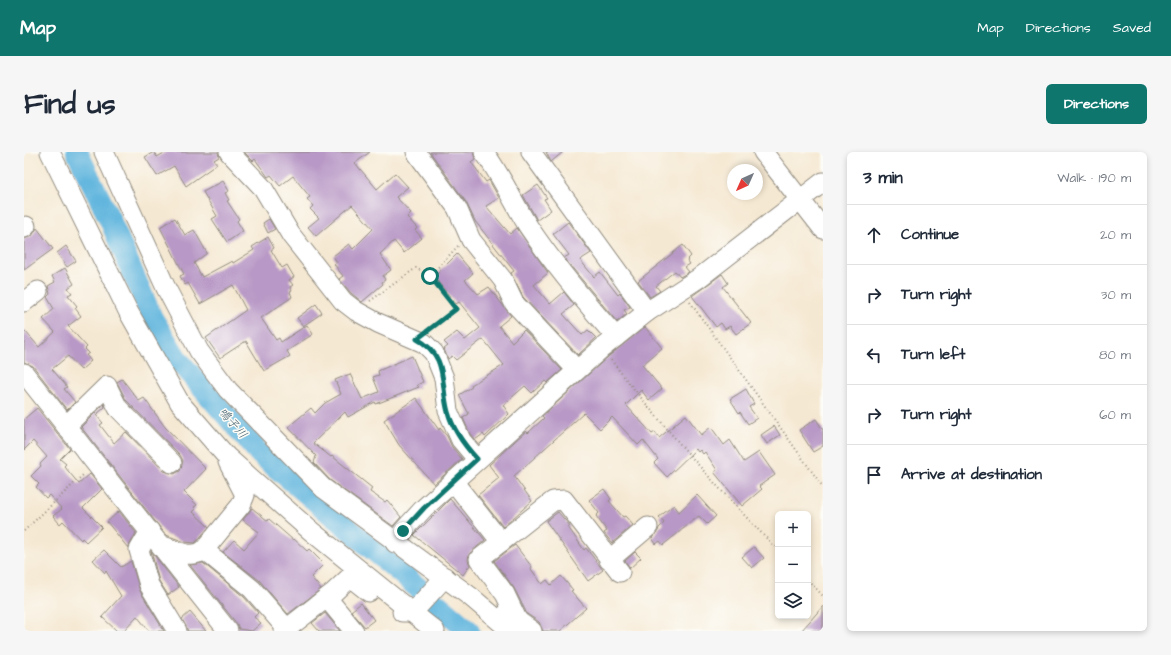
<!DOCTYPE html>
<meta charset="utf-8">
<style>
body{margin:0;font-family:"Architects Daughter","Klee One",sans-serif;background:#f6f6f7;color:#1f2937}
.controls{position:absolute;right:12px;bottom:12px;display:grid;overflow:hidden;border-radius:6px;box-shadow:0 2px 6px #0003}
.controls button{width:36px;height:36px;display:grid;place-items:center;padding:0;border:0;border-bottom:1px solid #e0e1e3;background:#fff;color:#1f2937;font:20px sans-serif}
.compass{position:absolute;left:703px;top:12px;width:36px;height:36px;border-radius:50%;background:#fff;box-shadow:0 2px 6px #0003;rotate:225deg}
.stop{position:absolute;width:12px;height:12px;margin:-9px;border:3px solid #0f766e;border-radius:50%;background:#fff}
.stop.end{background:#0f766e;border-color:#fff;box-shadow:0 1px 4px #0008}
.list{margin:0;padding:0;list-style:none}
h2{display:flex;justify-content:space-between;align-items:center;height:52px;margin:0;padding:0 16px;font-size:17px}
h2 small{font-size:13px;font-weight:400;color:#747a83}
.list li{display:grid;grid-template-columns:26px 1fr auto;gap:12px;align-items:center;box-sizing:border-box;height:60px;padding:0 16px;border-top:1px solid #e0e1e3}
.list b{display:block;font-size:15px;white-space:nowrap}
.list em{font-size:13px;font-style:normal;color:#747a83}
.icon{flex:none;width:22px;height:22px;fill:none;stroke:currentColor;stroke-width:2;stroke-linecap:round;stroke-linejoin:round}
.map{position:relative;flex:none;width:799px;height:479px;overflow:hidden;border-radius:6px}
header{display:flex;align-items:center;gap:24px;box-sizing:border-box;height:56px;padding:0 20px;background:#0f766e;color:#fff}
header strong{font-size:19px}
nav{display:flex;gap:22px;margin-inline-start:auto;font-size:14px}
.intro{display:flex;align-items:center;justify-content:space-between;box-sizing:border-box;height:96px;padding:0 24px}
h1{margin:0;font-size:28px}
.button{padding:10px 18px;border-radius:6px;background:#0f766e;color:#fff;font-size:14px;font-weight:700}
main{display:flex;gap:24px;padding:0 24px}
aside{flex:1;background:#fff;border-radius:6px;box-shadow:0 2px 6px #0003}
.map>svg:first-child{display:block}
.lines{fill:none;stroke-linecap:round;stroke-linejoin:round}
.river{stroke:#62b6de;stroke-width:22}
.building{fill:#b898c6}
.minor-casing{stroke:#908a7e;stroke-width:21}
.path{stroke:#908a7e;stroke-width:2;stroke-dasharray:1 3;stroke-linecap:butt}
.minor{stroke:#fff;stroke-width:19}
.route{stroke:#0f766e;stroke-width:5}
.labels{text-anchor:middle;stroke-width:3;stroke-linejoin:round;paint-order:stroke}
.water-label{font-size:12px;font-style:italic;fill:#3e5c6a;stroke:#fdfcf7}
</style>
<header>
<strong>Map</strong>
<nav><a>Map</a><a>Directions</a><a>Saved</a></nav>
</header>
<div class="intro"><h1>Find us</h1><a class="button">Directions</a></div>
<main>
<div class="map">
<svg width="799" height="479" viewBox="0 0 799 479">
<rect width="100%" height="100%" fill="#fdfcf7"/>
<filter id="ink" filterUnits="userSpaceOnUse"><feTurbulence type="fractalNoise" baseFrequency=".025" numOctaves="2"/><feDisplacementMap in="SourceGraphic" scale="8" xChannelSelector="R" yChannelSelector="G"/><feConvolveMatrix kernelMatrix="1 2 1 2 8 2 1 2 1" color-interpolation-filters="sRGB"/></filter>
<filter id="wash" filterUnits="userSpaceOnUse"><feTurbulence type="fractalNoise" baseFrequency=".012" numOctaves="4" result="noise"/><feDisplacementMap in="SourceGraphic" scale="16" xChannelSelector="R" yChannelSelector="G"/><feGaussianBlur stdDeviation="0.9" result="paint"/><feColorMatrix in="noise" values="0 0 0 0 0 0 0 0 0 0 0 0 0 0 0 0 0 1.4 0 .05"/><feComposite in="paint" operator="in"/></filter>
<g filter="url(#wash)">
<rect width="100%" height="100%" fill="#f5e8d2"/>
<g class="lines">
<path class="river" d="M53,0L86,68L128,166L153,207L236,302L445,479"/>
</g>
<g id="blocks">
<g class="building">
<path d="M130,0L133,5L142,0H194L195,5L190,8L193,12L162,34L150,14L133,24L121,5Z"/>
<path d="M220,0H346L331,11L353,37L371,21L384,35L372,45L387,61L383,65L393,76L391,78L398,86L380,101L370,89L356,102L367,118L359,124L361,128L358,130L359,132L338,150L327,141L315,127L319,124L310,112L313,110L309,104L325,92L329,97L349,77L328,53L292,84L284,75L295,66L286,57L289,54L283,47L286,45L269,24L256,34L247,23L244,25L231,7L229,9Z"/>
<path d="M406,0H449L451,7L447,10L462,30L465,28L475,46L462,54L486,82L493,76L524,121L510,133L526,152L540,140L550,153L539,162L558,183L564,178L572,186L554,203L499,145L487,121L490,119L451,69L442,50Z"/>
<path d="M522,0H539L527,10Z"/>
<path d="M199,29L205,39L201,41L205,48L203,49L215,67L213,69L219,79L203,90L188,67L193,64L179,40Z"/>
<path d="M514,33L523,46L520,47L527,58L513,68L499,43Z"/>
<path d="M151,66L161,83L170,78L183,101L170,111L178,125L208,109L209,111L230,98L228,95L244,85L250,96L247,98L258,116L263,113L270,125L265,128L269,133L266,135L268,139L266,140L268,145L237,166L252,188L255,186L257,190L283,173L289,182L263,199L266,204L240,219L222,189L196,206L182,186L222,158L209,133L176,152L164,131L161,133L156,124L160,122L136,75Z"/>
<path d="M245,67L251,77L244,81L239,71Z"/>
<path d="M544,70L567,101L556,108L570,125L576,120L594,143L596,141L606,155L600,158L603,162L593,170L540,106L545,103L529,82Z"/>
<path d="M13,76L29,97L0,118V87L8,84Z"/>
<path d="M659,93L667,104L663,108L666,112L661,115L665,120L656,125L651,119L632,134L636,139L626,145L614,129Z"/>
<path d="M42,94L52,109L43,115L33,101Z"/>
<path d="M433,102L449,121L441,128L454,142L465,135L487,164L475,174L488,190L500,178L538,218L523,231L521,229L508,241L501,234L479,253L485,262L461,285L459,282L451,288L446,282L439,266L445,262L435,243L448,235L447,233L480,213L459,187L432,208L428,204L424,207L420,197L424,194L420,190L433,180L441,188L456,176L435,150L432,152L410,125Z"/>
<path d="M41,116L50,132L44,136L48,141L44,143L53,154L51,156L57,164L44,174L63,195L61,197L65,201L62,203L67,209L57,218L44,204L28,217L43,235L40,237L51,250L43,258L9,214L0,210V178L15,195L31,180L19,167L30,157L23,145L26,142L24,134L31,130L28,124Z"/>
<path d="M698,122L704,131L699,135L727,171L712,182L706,174L701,177L697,171L692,175L668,144Z"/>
<path d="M292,152L298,161L279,174L273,166Z"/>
<path d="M621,175L638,196L618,213L638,237L625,248L617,238L602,253L628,282L631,280L635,286L662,263L677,283L687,275L700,293L706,288L720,310L735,300L751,323L735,334L738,337L718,354L690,320L693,318L681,300L679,302L676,298L674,300L672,297L643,325L630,311L634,307L619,288L614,293L588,265L576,277L560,261L490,324L508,349L479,375L454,343L475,326L465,313L502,279L504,281L520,266L518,264L585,204Z"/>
<path d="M388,204L399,230L393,233L395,235L352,252L351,250L324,265L321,260L289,291L307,305L308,304L348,336L346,340L361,350L363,348L377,365L369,374L306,328L290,311L292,304L264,275L287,256L291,261L301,251L317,242L311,228L326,222L338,247L355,240L349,225L355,223L354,219Z"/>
<path d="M98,227L115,249L120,246L141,275L182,317L160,340L173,353L170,355L172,357L169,360L185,375L171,391L161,390L142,383L57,275L80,252L81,255L72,263L79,271L76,273L90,291L102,280L140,319L150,322L156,319L159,309L156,303L102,248L93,230Z"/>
<path d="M722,237L730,252L725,255L733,266L724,272L716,260L715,261L706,247Z"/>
<path d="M392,246L415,278L416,276L423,284L428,295L438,307L410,332L375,293L360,268Z"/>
<path d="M13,256L46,297L36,307L42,312L40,314L55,332L66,322L78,337L59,356L78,375L62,390L58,386L57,388L39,369L36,372L29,364L38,357L25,343L22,346L12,335L15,332L7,324L17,314L16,312L23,305L9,289L0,298V267Z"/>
<path d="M792,267L799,278V294L789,300L775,278Z"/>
<path d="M750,274L756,283L743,292L737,283Z"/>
<path d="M580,337L587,347L585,349L599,365L601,364L609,373L588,391L580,381L583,379L572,364L575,361L565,348Z"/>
<path d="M673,343L692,364L683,372L675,364L639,393L636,389L632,392L628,386L634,379L635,376L640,371L635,365L650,353L655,360Z"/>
<path d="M426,347L461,388L445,402L444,408L446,413L439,423L390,383Z"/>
<path d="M228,356L244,369L245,367L269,388L270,387L283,399L285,397L300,412L287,425L297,437L264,462L235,428L199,400L210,388L220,397L235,380L219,368Z"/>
<path d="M95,359L112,381L104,396L83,370Z"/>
<path d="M534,360L546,374L544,375L560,398L562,396L579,418L564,429L522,369Z"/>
<path d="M491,393L508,415L507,417L518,432L523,428L527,433L537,424L549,438L547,439L562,456L536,479H519L515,470L503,462L490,436L470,409Z"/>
<path d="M730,395L740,406L728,416L718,405Z"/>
<path d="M80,398L97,415L107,409L116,439L140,479H125L113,464L99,479H93L78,465L97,444L82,419L81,421L69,408Z"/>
<path d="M127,399L155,435L144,443L135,429Z"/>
<path d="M611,400L617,406L606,416L601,409Z"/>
<path d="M179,411L220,445L234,461L230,465L237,471L228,479L215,477L213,472L166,413Z"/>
<path d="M337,451L350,468L341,475L327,459Z"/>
<path d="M799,454V479H777L786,469Z"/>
<path d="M166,460L182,479H164L158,467Z"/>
<path d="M301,461L316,479H295L288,471Z"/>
</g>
</g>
</g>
<g filter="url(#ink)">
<use href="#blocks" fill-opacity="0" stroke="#908a7e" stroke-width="1"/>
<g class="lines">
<defs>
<g id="minor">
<path d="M26,0L104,159L156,251L203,305L287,379L411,479"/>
<path d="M80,0L142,136L175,199L204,238L299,336L447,445L487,479"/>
<path d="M205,0L239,36L267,83L319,149L332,159L354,171L400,191L410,201L420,226L424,259L437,288L453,307"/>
<path d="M392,0L433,56L447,88L479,128L490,151L553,218"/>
<path d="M460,0C477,23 489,50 504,74C530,113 561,150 592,185"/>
<path d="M507,0L623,160"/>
<path d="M739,0L799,77"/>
<path d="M0,76L2,74"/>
<path d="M0,150L14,139"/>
<path d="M0,221L204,479"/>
<path d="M42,274L83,234L94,256L148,311"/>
<path d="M204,310L221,343L217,353L180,398L228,437L263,477"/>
<path d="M429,329L477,390L529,349L540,348L596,420"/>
<path d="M126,379L115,398L125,433L153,479"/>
<path d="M477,390L455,407L481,442L493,467"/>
<path d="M371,391L379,379L400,356L578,196L623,160L675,126L799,30"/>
<path d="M137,393C150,398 168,408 180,398"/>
<path d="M585,408L624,375"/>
<path d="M303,446L330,479"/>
<path d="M378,460H389L421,425"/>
<path d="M483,461L508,479"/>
<path d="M260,479L310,440L326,425L345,440"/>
</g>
</defs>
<use href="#minor" class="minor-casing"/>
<g class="path">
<path d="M406,124L434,94"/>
<path d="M346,149L392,116L406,124L432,157L407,176"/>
<path d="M666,150L799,335"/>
<path d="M587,208C639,275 695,338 754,398"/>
<path d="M0,379L60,322"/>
<path d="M784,428L799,444"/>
</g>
<use href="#minor" class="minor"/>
</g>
</g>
<g class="lines" filter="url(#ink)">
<path class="route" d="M379,379L400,356L453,307C440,293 429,278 424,260C416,232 425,204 393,187L432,157L406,124"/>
</g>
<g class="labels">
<g class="water-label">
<text transform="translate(209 271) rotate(49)" y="4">鳴子川</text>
</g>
</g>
</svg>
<div class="controls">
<button>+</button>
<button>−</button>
<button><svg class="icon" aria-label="layers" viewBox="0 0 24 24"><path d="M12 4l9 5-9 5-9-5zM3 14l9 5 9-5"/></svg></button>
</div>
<svg class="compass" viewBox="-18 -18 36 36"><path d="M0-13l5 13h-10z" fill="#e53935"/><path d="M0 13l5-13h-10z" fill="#747a83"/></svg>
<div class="stop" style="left:406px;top:124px"></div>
<div class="stop end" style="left:379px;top:379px"></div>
</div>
<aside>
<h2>3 min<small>Walk · 190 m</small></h2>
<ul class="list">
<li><svg class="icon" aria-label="ahead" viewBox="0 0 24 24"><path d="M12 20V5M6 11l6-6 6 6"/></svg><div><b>Continue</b></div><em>20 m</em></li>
<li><svg class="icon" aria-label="right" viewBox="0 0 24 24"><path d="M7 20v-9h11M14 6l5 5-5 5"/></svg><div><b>Turn right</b></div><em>30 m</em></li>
<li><svg class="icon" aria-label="left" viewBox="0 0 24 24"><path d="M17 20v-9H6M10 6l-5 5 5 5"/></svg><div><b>Turn left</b></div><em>80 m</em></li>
<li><svg class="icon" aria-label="right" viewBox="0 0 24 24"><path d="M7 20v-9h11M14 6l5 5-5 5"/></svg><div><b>Turn right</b></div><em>60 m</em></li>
<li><svg class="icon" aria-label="arrive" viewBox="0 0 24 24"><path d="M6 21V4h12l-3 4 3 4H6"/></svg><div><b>Arrive at destination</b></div></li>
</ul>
</aside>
</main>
